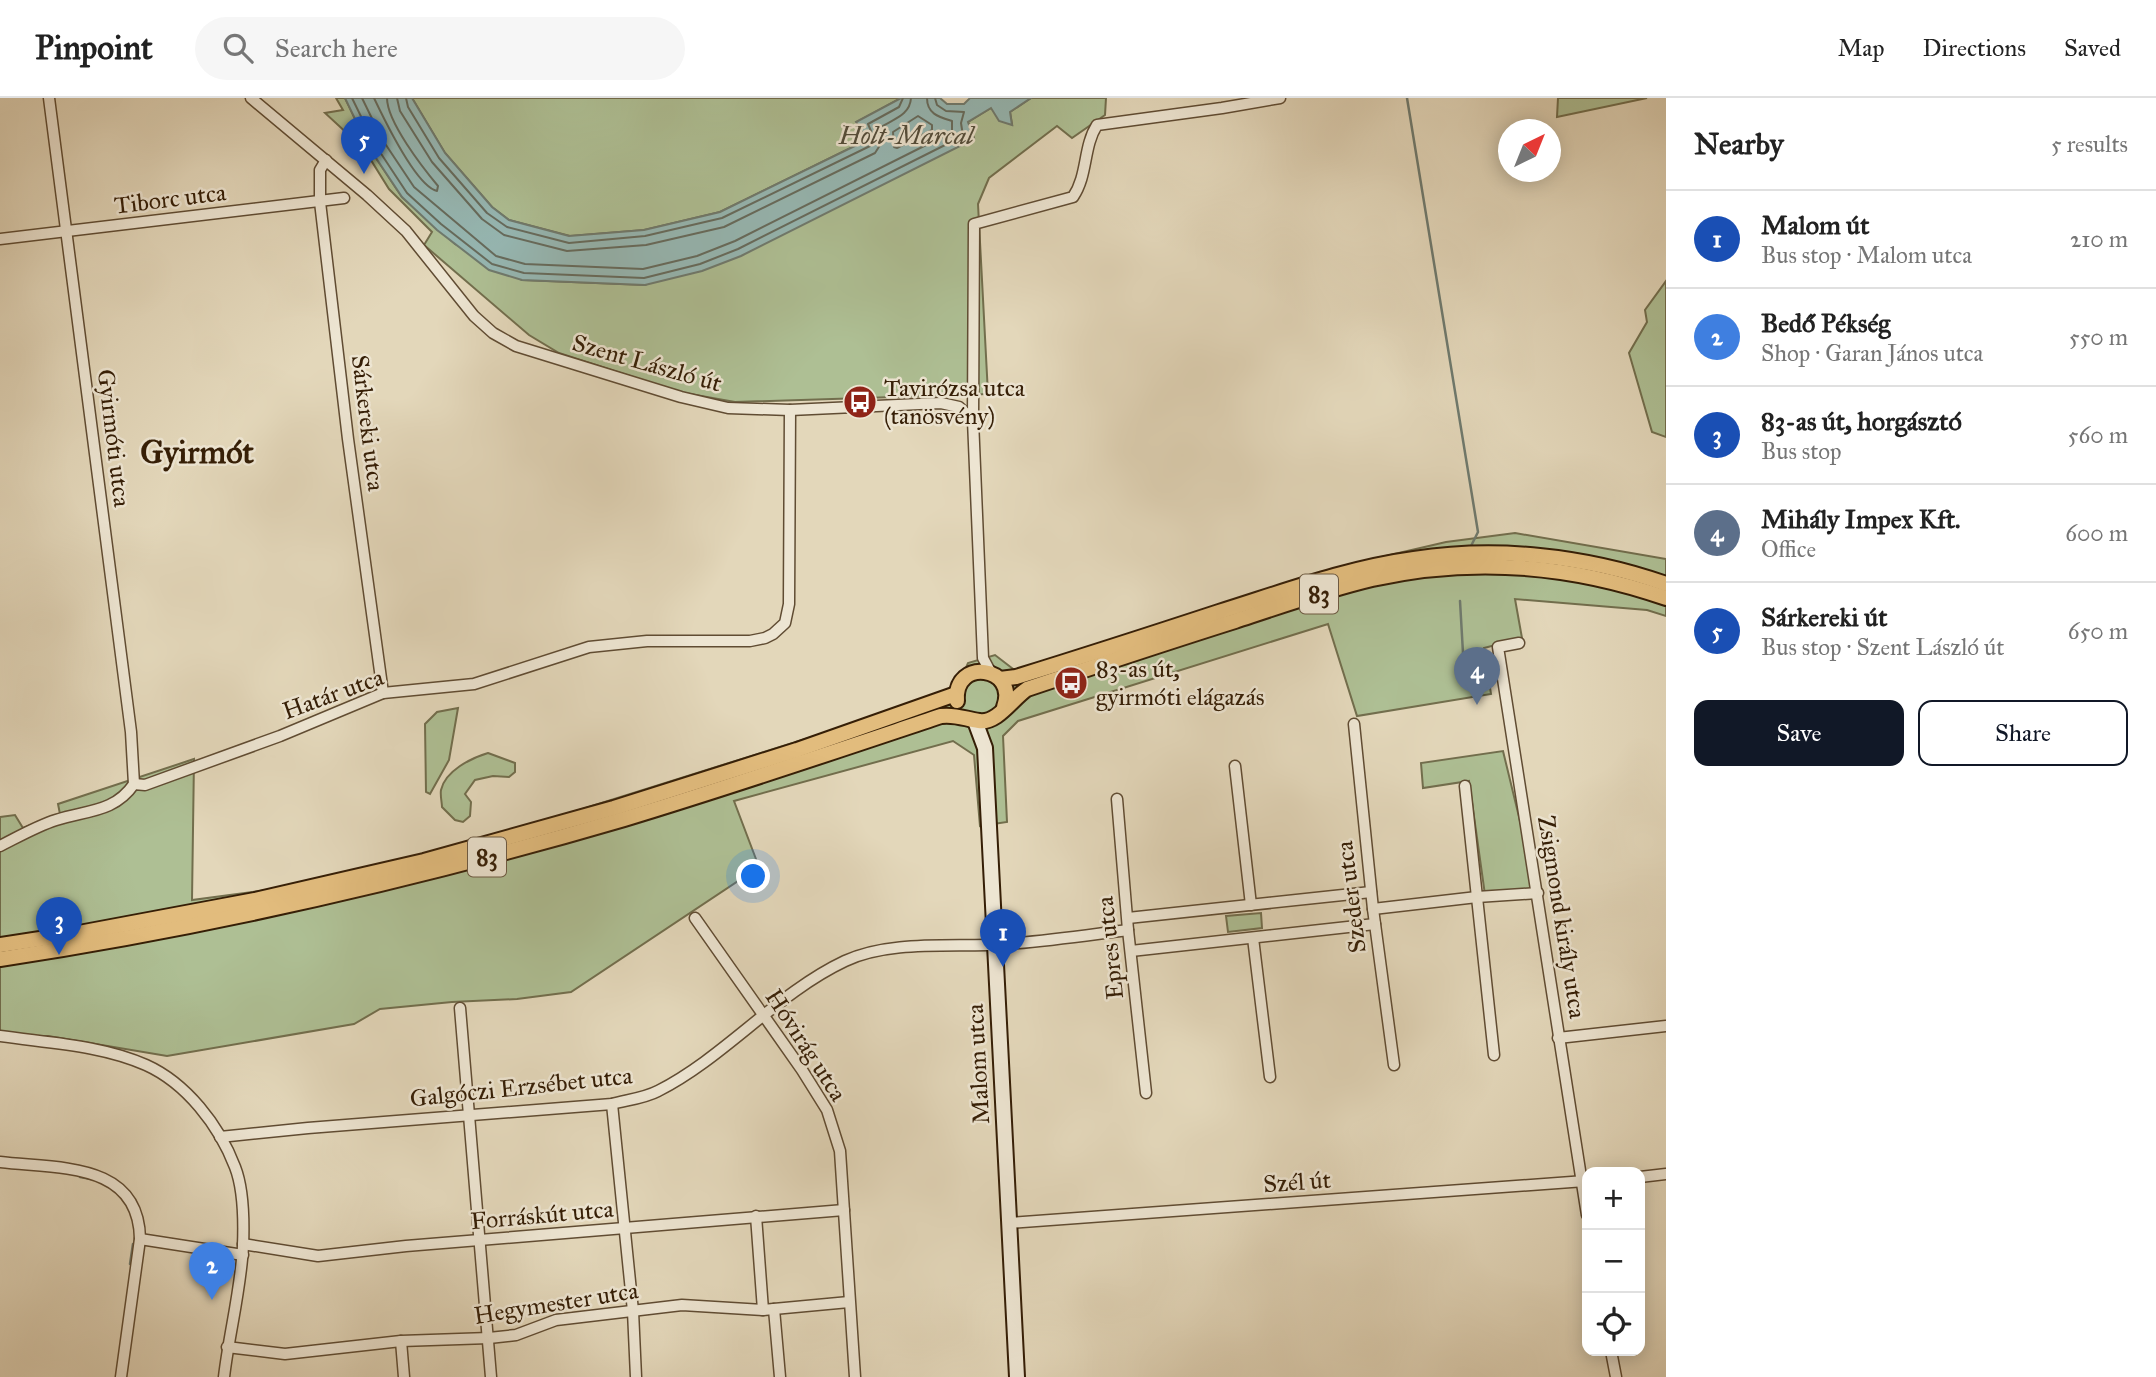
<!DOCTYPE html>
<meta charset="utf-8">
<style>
body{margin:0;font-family:"IM FELL Great Primer",serif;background:#f6f6f6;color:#222}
.controls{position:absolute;right:21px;bottom:21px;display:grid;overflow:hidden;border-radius:14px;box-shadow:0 4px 18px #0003}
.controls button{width:63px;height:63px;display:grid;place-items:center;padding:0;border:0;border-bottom:2px solid #e0e0e0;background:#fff;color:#222;font:35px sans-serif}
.compass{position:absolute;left:1498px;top:21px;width:63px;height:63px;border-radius:50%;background:#fff;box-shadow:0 4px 18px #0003;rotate:43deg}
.you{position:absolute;left:754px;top:779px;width:24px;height:24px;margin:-18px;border:5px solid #fff;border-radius:50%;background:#1a73e8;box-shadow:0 0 0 10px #1a73e833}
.badge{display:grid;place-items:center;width:46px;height:46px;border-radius:50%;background:#111827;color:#fff;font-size:23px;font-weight:700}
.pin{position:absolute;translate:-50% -58px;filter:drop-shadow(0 2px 4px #0008)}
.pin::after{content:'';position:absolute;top:37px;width:24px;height:21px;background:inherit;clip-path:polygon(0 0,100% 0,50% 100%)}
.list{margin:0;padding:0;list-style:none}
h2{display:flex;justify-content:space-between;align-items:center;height:91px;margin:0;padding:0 28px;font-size:30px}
h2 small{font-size:23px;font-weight:400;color:#767676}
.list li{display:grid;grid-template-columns:46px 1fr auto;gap:21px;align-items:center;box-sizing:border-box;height:98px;padding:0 28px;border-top:2px solid #e0e0e0}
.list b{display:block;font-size:26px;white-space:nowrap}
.list p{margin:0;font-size:23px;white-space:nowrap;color:#767676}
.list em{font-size:23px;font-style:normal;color:#767676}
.actions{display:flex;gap:14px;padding:21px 28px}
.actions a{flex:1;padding:16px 0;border:2px solid #111827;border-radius:14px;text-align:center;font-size:24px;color:#111827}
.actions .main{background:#111827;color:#fff}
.icon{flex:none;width:38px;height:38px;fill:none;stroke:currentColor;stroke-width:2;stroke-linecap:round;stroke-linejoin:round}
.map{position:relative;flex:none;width:1666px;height:1279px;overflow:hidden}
header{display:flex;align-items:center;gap:42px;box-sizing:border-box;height:98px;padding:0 35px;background:#fff;border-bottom:2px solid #e0e0e0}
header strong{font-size:33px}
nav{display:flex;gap:38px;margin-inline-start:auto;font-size:24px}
.search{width:490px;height:63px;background:#f6f6f6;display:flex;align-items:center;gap:18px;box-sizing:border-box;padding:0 24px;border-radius:38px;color:#767676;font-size:26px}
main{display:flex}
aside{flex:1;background:#fff}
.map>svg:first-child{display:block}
.green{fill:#aebf94;stroke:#726e4d;stroke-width:2}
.water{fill:#96b8b4;stroke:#6f7a6e;stroke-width:2}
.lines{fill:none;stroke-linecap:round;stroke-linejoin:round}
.shore{stroke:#666b5d;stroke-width:2}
.stream{stroke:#6f7a6e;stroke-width:2.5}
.street-casing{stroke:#604c33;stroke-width:13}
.secondary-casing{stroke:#351e06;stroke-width:18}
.primary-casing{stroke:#351e06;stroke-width:18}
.street{stroke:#ede5d2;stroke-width:10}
.secondary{stroke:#ede5d2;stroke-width:14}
.primary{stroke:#e2bc7d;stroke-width:14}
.labels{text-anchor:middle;stroke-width:5;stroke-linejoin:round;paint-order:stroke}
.shield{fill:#ede5d2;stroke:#6c5a43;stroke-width:2}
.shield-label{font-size:23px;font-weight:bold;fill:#351e06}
.street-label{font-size:24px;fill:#351e06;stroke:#ede5d2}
.poi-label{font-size:24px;fill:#351e06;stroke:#ede5d2;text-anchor:start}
.water-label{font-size:26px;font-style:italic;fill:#524c3a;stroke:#ede5d2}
.district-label{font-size:32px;font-weight:bold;fill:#351e06;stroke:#ede5d2}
</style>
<header>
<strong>Pinpoint</strong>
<div class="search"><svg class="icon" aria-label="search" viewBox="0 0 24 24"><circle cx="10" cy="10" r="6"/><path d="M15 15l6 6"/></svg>Search here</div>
<nav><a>Map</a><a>Directions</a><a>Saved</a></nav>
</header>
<main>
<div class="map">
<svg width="1666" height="1279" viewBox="0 0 1666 1279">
<rect width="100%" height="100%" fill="#e3d7ba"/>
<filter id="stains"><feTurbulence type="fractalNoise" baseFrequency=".00286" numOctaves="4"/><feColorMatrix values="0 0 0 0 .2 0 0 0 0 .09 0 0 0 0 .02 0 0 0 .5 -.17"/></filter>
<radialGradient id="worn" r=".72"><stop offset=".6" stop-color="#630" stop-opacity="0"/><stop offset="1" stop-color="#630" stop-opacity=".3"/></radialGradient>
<g class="green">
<path d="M336,0H345L368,48L402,99L455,146L522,182L645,187L974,40L968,24L991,10L1012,26L1010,14L1031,0H1106L1105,17L1072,40L1057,28L989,80L978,106L988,296L735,304L679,294L559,255L529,237L424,147L432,134L389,91L364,51L325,15L343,12Z"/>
<path d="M412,0H901L857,24L867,42L720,114L644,132L570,138L509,122L492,109L445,55Z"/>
<path d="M1558,0H1647L1557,19Z"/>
<path d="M1666,183V339L1652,334L1629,255L1647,224L1645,212Z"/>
<path d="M1515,435L1666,461V518L1647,512L1515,501L1522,540L1484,550L1491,596L1357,618L1328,526L1018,623L1003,638L1007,724L980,728L974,657L953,643L734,703L759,769L571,894L517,901L452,904L380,911L354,926L167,958L48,938H0V719L15,717L23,730L60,716L58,706L194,661L192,802L297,788L423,761L955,594L968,565L995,557L1021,577L1204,512L1347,467L1446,444Z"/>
<path d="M458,610L449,662L430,696L426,694L425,626L437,614Z"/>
<path d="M1503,653L1527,752L1531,791L1485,797L1469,683L1423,690L1421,665Z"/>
<path d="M488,655L515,665V674L509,679L493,678L475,682L465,696L471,704L470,718L463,724L455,722L442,709C442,705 440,697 441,692C445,673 471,660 488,655Z"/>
<path d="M1261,815L1262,830L1228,834L1226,818Z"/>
</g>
<path class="water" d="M345,0H412L445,55L492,109L509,122L569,138L644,132L720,114L867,42L856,24L901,0H940L947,6H964L970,0H1031L1010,14L1012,27L999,23L991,10L968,24L974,41L741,158L702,173L645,187L522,182L489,172L437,132L402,99L368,48Z"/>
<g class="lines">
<g class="shore">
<path d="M352,0L374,45L407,95L441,126L492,166L524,175L644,180L700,166L738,151L963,38L961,25L964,14L946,13L937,7L935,0"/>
<path d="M362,0L382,41L414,89L496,158L525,166L643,171L697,158L735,143L952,34V23C939,19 927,16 927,0"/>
<path d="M374,0C384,21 416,88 437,93L438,88C423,70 387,24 387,0"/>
<path d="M397,0L400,13L432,64L482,121L504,137L567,153L646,147L724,129L875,55L882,44L881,29C894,21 910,17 911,0"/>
<path d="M406,0L408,9L439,60L487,115L507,129L569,145L645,138L722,120L870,48L874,40L868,26L899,9L903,0"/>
<path d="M918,18L932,27V32L897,50L894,49L893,34Z"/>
</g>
<g class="stream">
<path d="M1407,0L1478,434L1470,450"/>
<path d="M1460,503L1463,555"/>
<path d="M80,1079L91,1081"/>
<path d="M130,1166L133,1146"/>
</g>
<defs>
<g id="street">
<path d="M49,0L131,634L134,686"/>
<path d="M251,0L367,97L406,133L474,218L493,235L516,248L681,299L728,310L790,312L941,305L959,309L973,322"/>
<path d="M326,62L320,72V104L348,341L383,595"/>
<path d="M0,141L344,100"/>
<path d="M1519,545L1498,549L1587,1117"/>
<path d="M991,575L983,560L973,322L974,126L1073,99C1088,77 1083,49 1097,27L1222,10L1280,0"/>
<path d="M1354,626L1373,811L1394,967"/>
<path d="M1235,668L1251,807"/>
<path d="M1465,688L1494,957"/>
<path d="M1117,701L1128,832L1146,995"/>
<path d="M0,748C18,739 37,728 56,722C86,712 114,715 134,686L145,687L280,638L383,595L474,586L589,549L647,543H750L765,540L773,536L785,525L789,506L790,312"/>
<path d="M1373,811L1477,799L1538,795"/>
<path d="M695,820L802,972L827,1012L840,1053L855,1279"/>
<path d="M1128,820L1371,794"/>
<path d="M1253,840L1270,979"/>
<path d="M1131,853L1375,826"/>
<path d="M460,910L491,1279"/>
<path d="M0,938C48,945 101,947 146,967C186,985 219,1027 235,1069C244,1092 244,1123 243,1148C241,1191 229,1236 224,1279"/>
<path d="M1558,940L1666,928"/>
<path d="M612,1006L633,1213L636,1279"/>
<path d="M220,1039L308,1030L612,1006C627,1002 645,1000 658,993C725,959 777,895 845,863C892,841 957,850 1007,846C1048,843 1088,837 1128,832"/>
<path d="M0,1064C57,1071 139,1063 140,1141L121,1279"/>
<path d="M1640,1079L1666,1076"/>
<path d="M756,1118L763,1212"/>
<path d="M1009,1125L1585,1083"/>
<path d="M140,1141L243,1157"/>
<path d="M243,1146L318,1158L406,1148L844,1112"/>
<path d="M774,1211L780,1279"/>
<path d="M401,1243L404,1279"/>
<path d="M227,1249L285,1256L401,1243L489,1240L516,1237L556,1222L682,1207L763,1212L849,1204"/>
<path d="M1611,1253L1616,1279"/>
</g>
<path id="secondary" d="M975,623L985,650L1017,1279"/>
<g id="primary">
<path d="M1000,581L1016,579C1084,558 1152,536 1219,514C1283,494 1347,470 1414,461C1498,448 1587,458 1666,486"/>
<path d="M957,603C953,559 1019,568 1004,609"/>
<path d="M0,847L79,835L255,802L424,763L614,710L797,652L956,596"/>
<path d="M0,861C211,829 419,781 624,721C730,689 836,653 941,618C956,616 965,621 979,623C997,626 1012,601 1027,591C1096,568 1165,545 1235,523C1280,508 1326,492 1372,481C1471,459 1571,467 1666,500"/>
</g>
</defs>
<use href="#street" class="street-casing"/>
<use href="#secondary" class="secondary-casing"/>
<use href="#primary" class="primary-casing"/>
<use href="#street" class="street"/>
<use href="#secondary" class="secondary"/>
<use href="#primary" class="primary"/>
</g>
<defs>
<symbol id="bus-disc" viewBox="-11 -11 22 22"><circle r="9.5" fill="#8f2418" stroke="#ede5d2"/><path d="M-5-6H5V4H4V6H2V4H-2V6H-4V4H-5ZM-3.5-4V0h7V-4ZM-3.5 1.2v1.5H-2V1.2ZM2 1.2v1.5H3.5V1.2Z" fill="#fff"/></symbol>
</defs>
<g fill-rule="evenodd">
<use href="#bus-disc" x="841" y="285" width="38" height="38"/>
<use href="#bus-disc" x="1052" y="566" width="38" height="38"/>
</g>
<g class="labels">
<g class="shield">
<rect x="1300" y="476.5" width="38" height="39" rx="5"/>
<rect x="468" y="739.5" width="38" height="39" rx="5"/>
</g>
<g class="shield-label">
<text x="1319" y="504">83</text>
<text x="487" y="767">83</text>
</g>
<g class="street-label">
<text transform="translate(170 101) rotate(-7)" y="8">Tiborc utca</text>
<text transform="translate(647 265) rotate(16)" y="8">Szent László út</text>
<text transform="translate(368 325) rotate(83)" y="8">Sárkereki utca</text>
<text transform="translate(114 340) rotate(83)" y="8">Gyirmóti utca</text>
<text transform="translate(333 596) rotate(-20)" y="8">Határ utca</text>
<text transform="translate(1351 799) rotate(-97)" y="8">Szeder utca</text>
<text transform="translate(1562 819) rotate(81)" y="8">Zsigmond király utca</text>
<text transform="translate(1110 850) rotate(-96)" y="8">Epres utca</text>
<text transform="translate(806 947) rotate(57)" y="8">Hóvirág utca</text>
<text transform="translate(978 966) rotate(-93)" y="8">Malom utca</text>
<text transform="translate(521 989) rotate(-6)" y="8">Galgóczi Erzsébet utca</text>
<text transform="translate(1297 1084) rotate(-4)" y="8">Szél út</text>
<text transform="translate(542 1117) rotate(-5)" y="8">Forráskút utca</text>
<text transform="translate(556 1205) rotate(-9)" y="8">Hegymester utca</text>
</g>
<g class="poi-label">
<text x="884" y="298">Tavirózsa utca<tspan x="884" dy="28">(tanösvény)</tspan></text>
<text x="1096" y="579">83-as út,<tspan x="1096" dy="28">gyirmóti elágazás</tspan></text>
</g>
<g class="water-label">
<text x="906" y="46">Holt-Marcal</text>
</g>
<g class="district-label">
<text x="197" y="365">Gyirmót</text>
</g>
</g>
<rect width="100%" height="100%" filter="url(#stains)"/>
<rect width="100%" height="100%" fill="url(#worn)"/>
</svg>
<div class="controls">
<button>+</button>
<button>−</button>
<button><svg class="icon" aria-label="locate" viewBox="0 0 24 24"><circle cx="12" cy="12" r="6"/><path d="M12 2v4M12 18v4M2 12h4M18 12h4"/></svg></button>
</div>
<svg class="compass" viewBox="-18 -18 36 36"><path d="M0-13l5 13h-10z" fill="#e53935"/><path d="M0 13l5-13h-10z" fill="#767676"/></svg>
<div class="you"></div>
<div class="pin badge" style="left:1003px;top:869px;background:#1a4fb4">1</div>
<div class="pin badge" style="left:212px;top:1202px;background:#3f7fe0">2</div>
<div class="pin badge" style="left:59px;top:857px;background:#1a4fb4">3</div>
<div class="pin badge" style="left:1477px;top:607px;background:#5c6f8a">4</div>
<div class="pin badge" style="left:364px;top:76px;background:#1a4fb4">5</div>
</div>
<aside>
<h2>Nearby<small>5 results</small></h2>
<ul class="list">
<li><span class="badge" style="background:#1a4fb4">1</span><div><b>Malom út</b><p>Bus stop · Malom utca</p></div><em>210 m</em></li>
<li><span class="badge" style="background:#3f7fe0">2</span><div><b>Bedő Pékség</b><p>Shop · Garan János utca</p></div><em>550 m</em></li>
<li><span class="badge" style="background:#1a4fb4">3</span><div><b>83-as út, horgásztó</b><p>Bus stop</p></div><em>560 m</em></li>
<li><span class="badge" style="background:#5c6f8a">4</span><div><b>Mihály Impex Kft.</b><p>Office</p></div><em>600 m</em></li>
<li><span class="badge" style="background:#1a4fb4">5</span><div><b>Sárkereki út</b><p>Bus stop · Szent László út</p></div><em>650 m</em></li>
</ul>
<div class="actions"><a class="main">Save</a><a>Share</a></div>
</aside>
</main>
